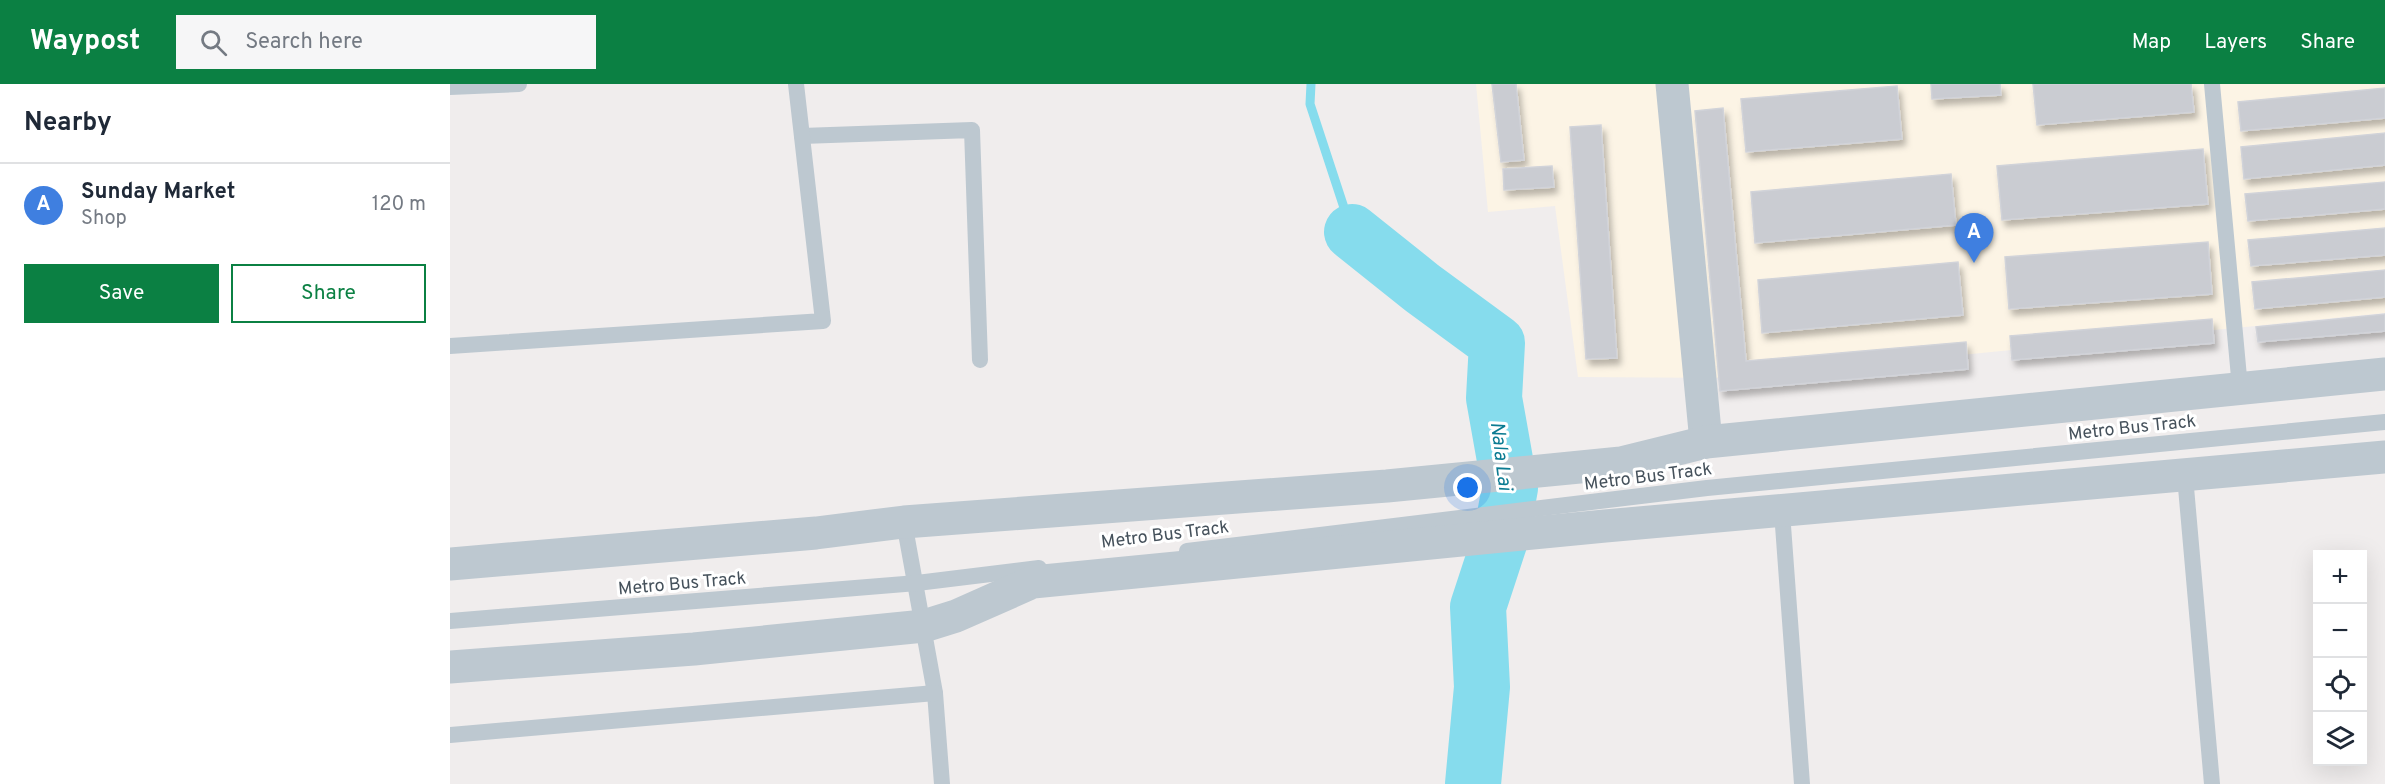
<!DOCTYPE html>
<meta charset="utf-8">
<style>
body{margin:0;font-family:Overpass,sans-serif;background:#f6f6f7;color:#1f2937}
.controls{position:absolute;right:18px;bottom:18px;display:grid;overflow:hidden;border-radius:0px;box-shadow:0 6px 24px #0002}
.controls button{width:54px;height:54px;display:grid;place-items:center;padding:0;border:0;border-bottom:2px solid #e0e1e3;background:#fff;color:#1f2937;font:30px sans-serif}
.you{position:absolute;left:1018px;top:404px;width:21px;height:21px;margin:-15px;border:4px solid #fff;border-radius:50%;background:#1a73e8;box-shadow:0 0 0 9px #1a73e833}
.badge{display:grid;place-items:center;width:39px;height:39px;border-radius:50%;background:#0b8043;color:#fff;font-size:20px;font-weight:700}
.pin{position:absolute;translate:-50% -50px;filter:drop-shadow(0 2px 3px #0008)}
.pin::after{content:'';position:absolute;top:32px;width:21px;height:18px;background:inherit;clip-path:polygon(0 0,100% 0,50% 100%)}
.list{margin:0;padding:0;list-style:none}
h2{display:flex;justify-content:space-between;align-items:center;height:78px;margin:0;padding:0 24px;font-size:26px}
h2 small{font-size:20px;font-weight:400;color:#747a83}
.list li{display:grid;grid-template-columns:39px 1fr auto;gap:18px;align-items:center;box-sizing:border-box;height:84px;padding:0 24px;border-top:2px solid #e0e1e3}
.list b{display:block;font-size:22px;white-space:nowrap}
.list p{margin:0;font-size:20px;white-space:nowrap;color:#747a83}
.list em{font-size:20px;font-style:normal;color:#747a83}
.actions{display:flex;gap:12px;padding:18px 24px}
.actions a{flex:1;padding:14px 0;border:2px solid #0b8043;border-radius:0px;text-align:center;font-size:21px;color:#0b8043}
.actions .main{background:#0b8043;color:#fff}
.icon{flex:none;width:33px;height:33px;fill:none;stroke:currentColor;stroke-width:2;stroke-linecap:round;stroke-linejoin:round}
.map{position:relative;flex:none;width:1935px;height:700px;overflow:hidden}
header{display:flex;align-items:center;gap:36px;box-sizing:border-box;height:84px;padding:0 30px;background:#0b8043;color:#fff}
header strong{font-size:28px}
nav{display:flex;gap:33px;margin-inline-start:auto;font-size:21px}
.search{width:420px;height:54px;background:#f6f6f7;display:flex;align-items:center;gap:15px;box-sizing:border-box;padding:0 21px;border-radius:0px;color:#747a83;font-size:22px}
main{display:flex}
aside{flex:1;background:#fff}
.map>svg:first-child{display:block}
.commercial{fill:#fcf4e5}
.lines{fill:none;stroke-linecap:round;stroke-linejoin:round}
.stream{stroke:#86dced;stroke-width:9}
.river{stroke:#86dced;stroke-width:56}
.building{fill:#caccd2;stroke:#d1d3d9;stroke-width:1.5;filter:url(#shadow)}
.service{stroke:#bdc8d0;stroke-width:16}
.minor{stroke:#bdc8d0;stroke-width:33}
.labels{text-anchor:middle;stroke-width:6;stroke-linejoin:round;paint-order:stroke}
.street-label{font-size:18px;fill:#45515b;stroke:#fff}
.water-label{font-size:20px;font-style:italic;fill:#0b7b92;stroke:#fff}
</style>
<header>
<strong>Waypost</strong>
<div class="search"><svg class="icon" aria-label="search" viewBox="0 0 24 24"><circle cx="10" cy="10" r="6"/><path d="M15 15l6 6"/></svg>Search here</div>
<nav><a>Map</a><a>Layers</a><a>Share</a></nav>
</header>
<main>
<aside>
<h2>Nearby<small></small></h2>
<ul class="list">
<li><span class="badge" style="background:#3f7fe0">A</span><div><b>Sunday Market</b><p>Shop</p></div><em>120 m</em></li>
</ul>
<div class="actions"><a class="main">Save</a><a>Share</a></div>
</aside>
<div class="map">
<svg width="1935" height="700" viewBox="0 0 1935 700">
<defs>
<filter id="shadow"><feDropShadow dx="3.5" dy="6" stdDeviation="3" flood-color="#0004"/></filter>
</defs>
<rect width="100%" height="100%" fill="#f0eded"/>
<path class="commercial" d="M1026,0H1935V229L1280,294L1128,293L1105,122L1038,128Z"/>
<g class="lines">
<path class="stream" d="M861,0L860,20L902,148"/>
<path class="river" d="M902,148L972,204L1047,259L1044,314L1060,404L1051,453L1028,523L1032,603L1023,700"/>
</g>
<g class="building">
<path d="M1042,0H1066L1074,76L1051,78Z"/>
<path d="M1481,0H1550L1551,11L1482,15Z"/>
<path d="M1583,0H1741L1744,28L1587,41Z"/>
<path d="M1447,2L1452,55L1296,68L1291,15Z"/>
<path d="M1935,4V34L1791,47L1788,18Z"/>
<path d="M1273,24L1296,277L1516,258L1518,285L1270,307L1245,27Z"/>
<path d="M1151,41L1167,274L1136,275L1120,43Z"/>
<path d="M1935,49V81L1794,95L1791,63Z"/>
<path d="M1753,65L1758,120L1552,136L1547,82Z"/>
<path d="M1102,82L1104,103L1054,106L1053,85Z"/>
<path d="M1501,90L1506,141L1305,159L1301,108Z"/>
<path d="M1935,98V125L1798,137L1795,110Z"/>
<path d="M1935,144V171L1801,182L1798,156Z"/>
<path d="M1758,158L1762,210L1559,225L1555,173Z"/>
<path d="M1508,178L1513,231L1312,249L1308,196Z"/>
<path d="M1935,186V213L1805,225L1802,198Z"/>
<path d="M1935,230V247L1808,258L1806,243Z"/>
<path d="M1762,235L1764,259L1562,276L1560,252Z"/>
</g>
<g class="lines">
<g class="service">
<path d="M1762,0L1790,304"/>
<path d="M0,3L69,0"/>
<path d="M352,52L522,46L530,276"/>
<path d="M0,262L373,237L346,0"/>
<path d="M1735,392L1762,700"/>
<path d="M1332,428L1352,700"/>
<path d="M454,438L485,609L492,700"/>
<path d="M737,467L1257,404L1935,338"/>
<path d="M0,537L467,499L589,484"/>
<path d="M0,651L485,609"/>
</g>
<g class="minor">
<path d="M1222,0L1256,358"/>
<path d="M0,480L366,449L454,438L937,402L1171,379L1256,358L1935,290"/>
<path d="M0,583L244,565L474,542L506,532L583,498L1155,442L1935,373"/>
</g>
</g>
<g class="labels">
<g class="street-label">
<text transform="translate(1682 343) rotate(-6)" y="6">Metro Bus Track</text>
<text transform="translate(1198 392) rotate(-7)" y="6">Metro Bus Track</text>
<text transform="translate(715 450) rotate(-7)" y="6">Metro Bus Track</text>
<text transform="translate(232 499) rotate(-5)" y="6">Metro Bus Track</text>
</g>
<g class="water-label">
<text transform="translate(1052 372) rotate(83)" y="7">Nala Lai</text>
</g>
</g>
</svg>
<div class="controls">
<button>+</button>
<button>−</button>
<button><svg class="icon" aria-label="locate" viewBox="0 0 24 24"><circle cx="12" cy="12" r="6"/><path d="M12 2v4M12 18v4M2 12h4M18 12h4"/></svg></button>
<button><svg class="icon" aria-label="layers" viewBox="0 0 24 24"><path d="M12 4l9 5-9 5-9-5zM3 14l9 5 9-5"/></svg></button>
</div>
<div class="you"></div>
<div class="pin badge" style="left:1524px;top:179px;background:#3f7fe0">A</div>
</div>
</main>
